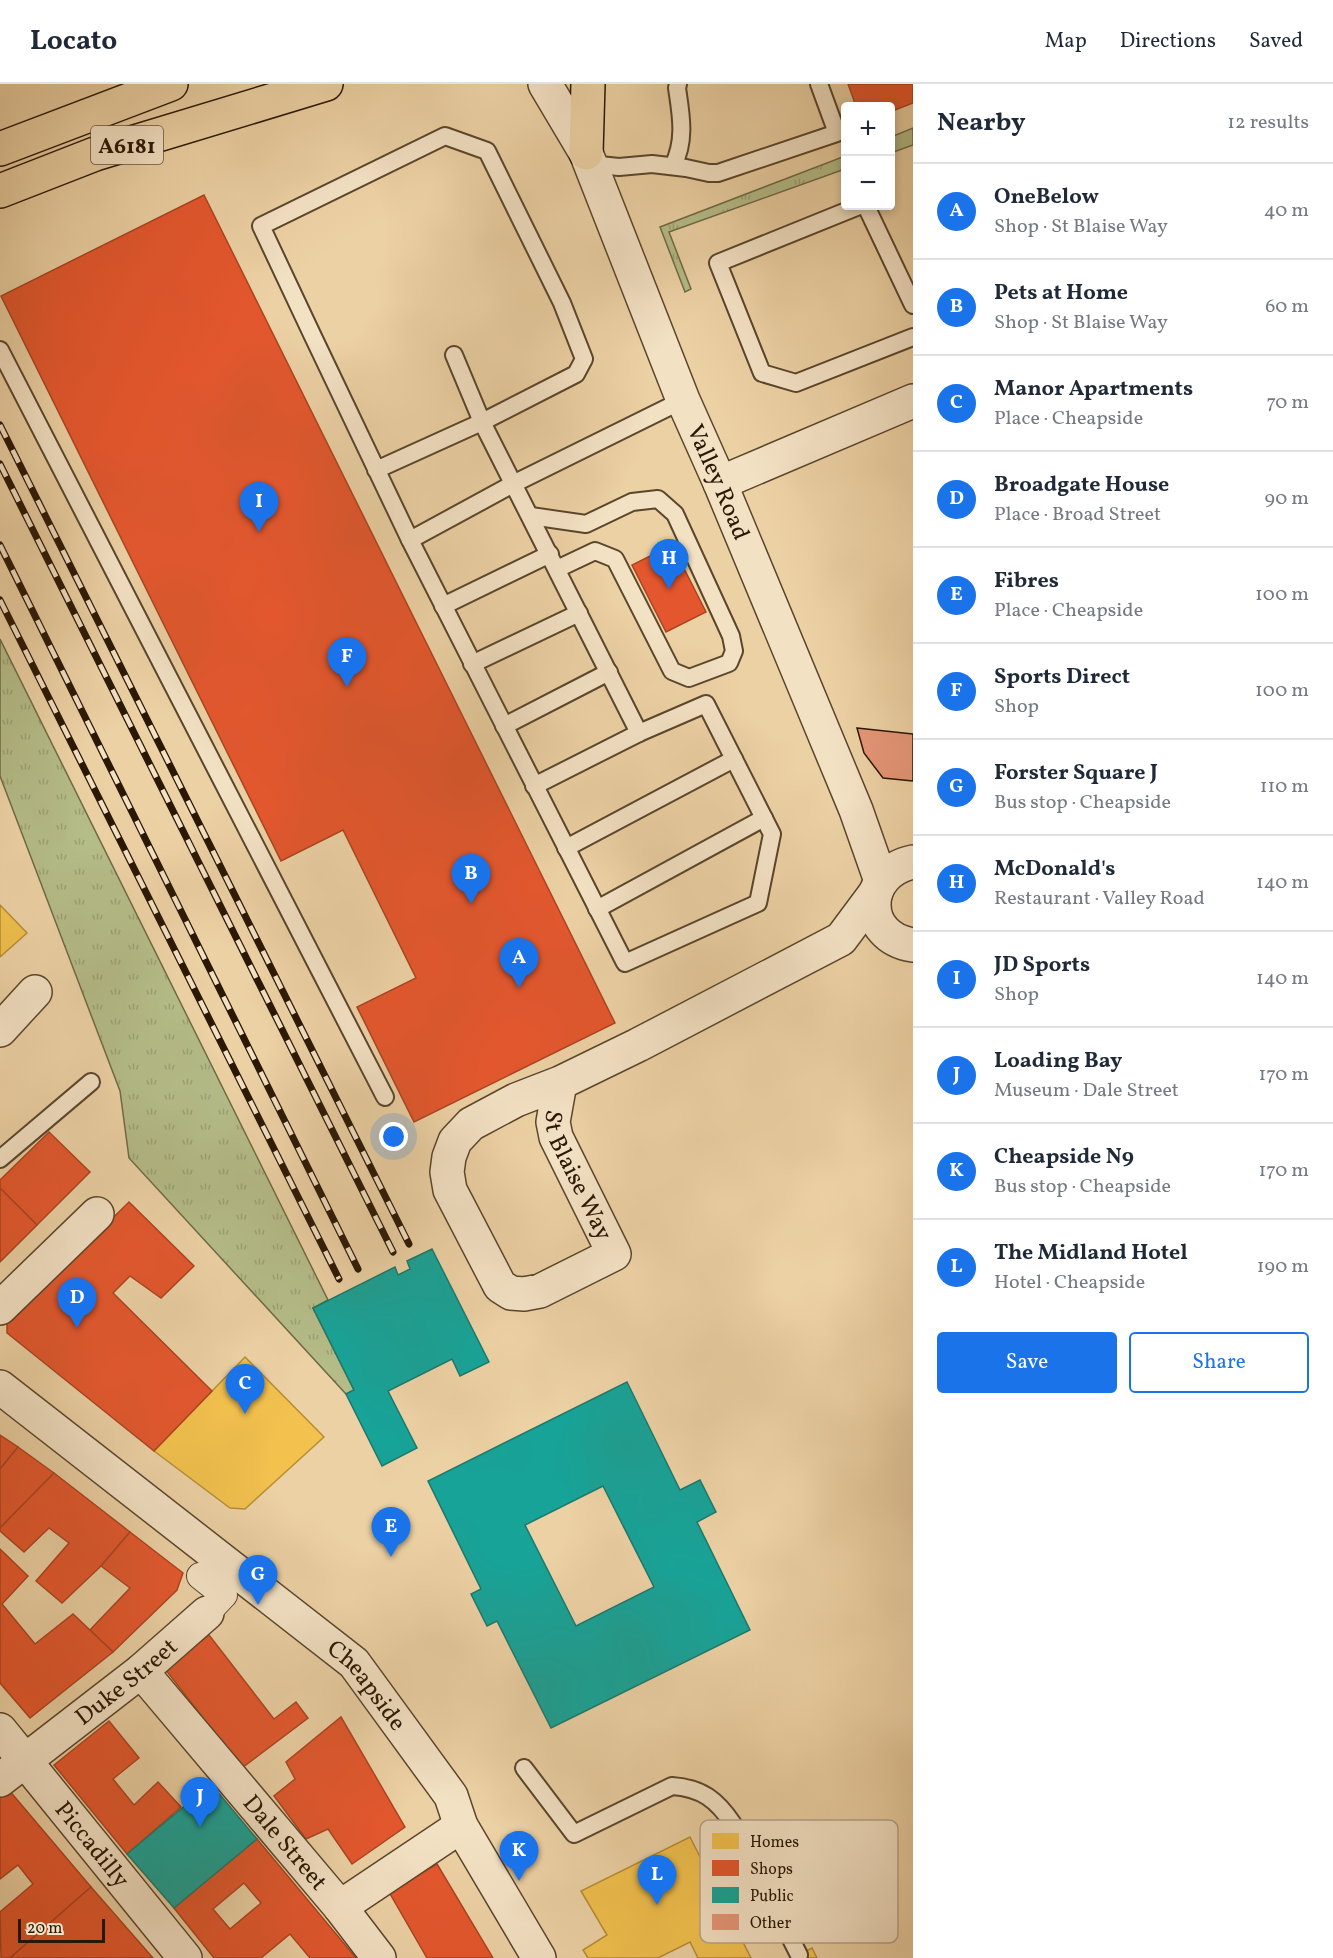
<!DOCTYPE html>
<meta charset="utf-8">
<style>
body{margin:0;font-family:Vollkorn,serif;background:#f2f2f3;color:#1f2937}
.controls{position:absolute;right:18px;top:18px;display:grid;overflow:hidden;border-radius:6px;box-shadow:0 3px 9px #0003}
.controls button{width:54px;height:54px;display:grid;place-items:center;padding:0;border:0;border-bottom:2px solid #e0e1e3;background:#fff;color:#1f2937;font:30px sans-serif}
.scale{position:absolute;left:18px;bottom:15px;width:87px;box-sizing:border-box;padding-left:6px;border:3px solid #2a1704;border-top:0;font-size:16px;line-height:21px;white-space:nowrap;color:#2a1704;-webkit-text-stroke:4px #f3e1c4;paint-order:stroke}
.you{position:absolute;left:394px;top:1053px;width:21px;height:21px;margin:-15px;border:4px solid #fff;border-radius:50%;background:#1a73e8;box-shadow:0 0 0 9px #1a73e833}
.badge{display:grid;place-items:center;width:39px;height:39px;border-radius:50%;background:#1a73e8;color:#fff;font-size:20px;font-weight:700}
.pin{position:absolute;translate:-50% -50px;filter:drop-shadow(0 2px 3px #0008)}
.pin::after{content:'';position:absolute;top:32px;width:21px;height:18px;background:inherit;clip-path:polygon(0 0,100% 0,50% 100%)}
.list{margin:0;padding:0;list-style:none}
h2{display:flex;justify-content:space-between;align-items:center;height:78px;margin:0;padding:0 24px;font-size:26px}
h2 small{font-size:20px;font-weight:400;color:#747a83}
.list li{display:grid;grid-template-columns:39px 1fr auto;gap:18px;align-items:center;box-sizing:border-box;height:96px;padding:0 24px;border-top:2px solid #e0e1e3}
.list b{display:block;font-size:22px;white-space:nowrap}
.list p{margin:0;font-size:20px;white-space:nowrap;color:#747a83}
.list em{font-size:20px;font-style:normal;color:#747a83}
.actions{display:flex;gap:12px;padding:18px 24px}
.actions a{flex:1;padding:14px 0;border:2px solid #1a73e8;border-radius:6px;text-align:center;font-size:21px;color:#1a73e8}
.actions .main{background:#1a73e8;color:#fff}
.map{position:relative;flex:none;width:913px;height:1874px;overflow:hidden}
header{display:flex;align-items:center;gap:36px;box-sizing:border-box;height:84px;padding:0 30px;background:#fff;border-bottom:2px solid #e0e1e3}
header strong{font-size:28px}
nav{display:flex;gap:33px;margin-inline-start:auto;font-size:21px}
main{display:flex}
aside{flex:1;background:#fff}
.map>svg:first-child{display:block}
.grass{fill:url(#grass-tufts);stroke:#6f6a46;stroke-width:1.5}
.homes{fill:#f2c14e;stroke:#b68e38;stroke-width:1.5}
.shops{fill:#e4572e;stroke:#ac4421;stroke-width:1.5;fill-rule:evenodd}
.public{fill:#17a398;stroke:#1d796c;stroke-width:1.5;fill-rule:evenodd}
.building{fill:#e59678;stroke:#2a1704;stroke-width:1.5}
.lines{fill:none;stroke-linecap:round;stroke-linejoin:round}
.service-casing{stroke:#5a462c;stroke-width:20}
.pedestrian-casing{stroke:#5a462c;stroke-width:28}
.minor-casing{stroke:#5a462c;stroke-width:36}
.tertiary-casing{stroke:#5a462c;stroke-width:36}
.primary-casing{stroke:#2a1704;stroke-width:36}
.service{stroke:#f3e1c4;stroke-width:16}
.pedestrian{stroke:#f3e1c4;stroke-width:26}
.minor{stroke:#f3e1c4;stroke-width:33}
.tertiary{stroke:#f3e1c4;stroke-width:33}
.primary{stroke:#ecd1a4;stroke-width:33}
.rail-casing{stroke:#2a1704;stroke-width:7}
.rail{stroke:#f3e1c4;stroke-width:4.5;stroke-dasharray:14;stroke-linecap:butt}
.labels{text-anchor:middle;stroke-width:6;stroke-linejoin:round;paint-order:stroke}
.shield{fill:#f3e1c4;stroke:#66543e;stroke-width:1.5}
.shield-label{font-size:22px;font-weight:bold;fill:#2a1704}
.street-label{font-size:24px;fill:#2a1704;stroke:#f3e1c4}
.key{fill:#f3e1c4;stroke:#b7a48a;stroke-width:1.5}
.key-label{font-size:16px;fill:#2a1704}
</style>
<header>
<strong>Locato</strong>
<nav><a>Map</a><a>Directions</a><a>Saved</a></nav>
</header>
<main>
<div class="map">
<svg width="913" height="1874" viewBox="0 0 913 1874">
<defs>
<pattern id="grass-tufts" width="24" height="20" patternUnits="userSpaceOnUse" patternTransform="scale(1.5)"><rect width="24" height="20" fill="#b4bc88"/><path d="M3 7l-1-3M5 7V3M7 7l1-3M15 17l-1-3M17 17v-4M19 17l1-3" fill="none" stroke="#9ba174"/></pattern>
</defs>
<rect width="100%" height="100%" fill="#ecd1a4"/>
<filter id="stains"><feTurbulence type="fractalNoise" baseFrequency=".00333" numOctaves="4"/><feColorMatrix values="0 0 0 0 .2 0 0 0 0 .09 0 0 0 0 .02 0 0 0 .5 -.17"/></filter>
<radialGradient id="worn" r=".72"><stop offset=".6" stop-color="#630" stop-opacity="0"/><stop offset="1" stop-color="#630" stop-opacity=".3"/></radialGradient>
<g class="grass">
<path d="M913,44V61L891,69V53Z"/>
<path d="M845,72V85L669,148L691,205L685,208L660,143Z"/>
<path d="M0,555L328,1216L313,1224L354,1306L346,1310L129,1074L120,1007L0,692Z"/>
</g>
<g class="homes">
<path d="M0,821L27,849L0,873Z"/>
<path d="M245,1273L324,1353L245,1425L230,1424L154,1367Z"/>
<path d="M690,1753L751,1874H698L690,1858L658,1874H588L583,1866L607,1851L581,1807Z"/>
<path d="M812,1864L817,1874H792L799,1871Z"/>
</g>
<g class="shops">
<path d="M848,0H913V19L890,28V22H856Z"/>
<path d="M204,111L615,939L414,1038L357,923L416,894L343,746L281,777L1,212Z"/>
<path d="M672,461L706,528L666,548L632,481Z"/>
<path d="M49,1048L90,1088L37,1141L0,1104V1096Z"/>
<path d="M0,1104L37,1141L0,1178Z"/>
<path d="M129,1118L194,1182L161,1214L130,1192L113,1209L212,1307L154,1367L7,1249V1238Z"/>
<path d="M0,1351L18,1363L0,1385Z"/>
<path d="M18,1363L54,1389L0,1444V1385Z"/>
<path d="M54,1389L130,1448L101,1482L62,1519L36,1497L69,1459L49,1444L24,1468L0,1447V1444Z"/>
<path d="M130,1448L183,1489L177,1506L113,1568L90,1546L130,1504L101,1482Z"/>
<path d="M0,1465L28,1492L2,1520L35,1560L73,1530L113,1568L30,1634L0,1599Z"/>
<path d="M209,1551L274,1635L296,1618L308,1634L242,1684L165,1585Z"/>
<path d="M341,1633L405,1743L352,1780L328,1745L306,1755L274,1712L295,1695L286,1678Z"/>
<path d="M109,1637L139,1674L113,1695L134,1721L158,1698L181,1723L127,1770L54,1681Z"/>
<path d="M8,1705L91,1803L10,1874H1L0,1828L33,1800L18,1781L0,1795V1712Z"/>
<path d="M257,1755L356,1874H310L290,1850L261,1874H214L174,1824ZM244,1799L261,1819L230,1845L213,1825Z"/>
<path d="M437,1780L493,1874H427L389,1808Z"/>
<path d="M91,1803L153,1874H10Z"/>
</g>
<g class="public">
<path d="M432,1165L489,1278L460,1292L452,1275L388,1307L417,1364L382,1382L346,1310L354,1306L313,1224L395,1183L398,1191L410,1185L407,1177Z"/>
<path d="M627,1298L680,1406L700,1396L716,1428L697,1438L750,1546L551,1644L497,1537L487,1542L471,1510L481,1505L428,1397ZM603,1402L654,1503L576,1542L525,1441Z"/>
<path d="M211,1700L257,1755L174,1824L127,1770Z"/>
</g>
<path class="building" d="M857,644L913,650V697L883,694L864,669Z"/>
<g class="lines">
<defs>
<g id="service">
<path d="M590,80L619,83L652,80L686,84L709,89H718L837,49L819,0"/>
<path d="M673,82C686,56 681,31 677,4L678,0"/>
<path d="M859,122L718,179L762,289L796,299L913,253"/>
<path d="M866,122L913,221"/>
<path d="M0,266L385,1013"/>
<path d="M454,271L482,338L639,649"/>
<path d="M376,386L482,338L576,290L584,275L562,219L487,67L445,52L261,142C310,247 360,351 410,456L625,879L758,819L772,750L706,620L639,649L534,702"/>
<path d="M531,432L586,440L632,418L658,415L675,430L731,552L734,567L729,579L689,594L672,587L615,475L595,467L557,485"/>
<path d="M410,456L515,399L683,316"/>
<path d="M443,522L550,470"/>
<path d="M472,580L579,529"/>
<path d="M504,642L609,588"/>
<path d="M566,764L734,675"/>
<path d="M597,825L764,734"/>
<path d="M0,1075L91,998"/>
<path d="M524,1684L574,1750L672,1702C702,1704 717,1716 733,1740L799,1871"/>
</g>
<path id="pedestrian" d="M200,1492L224,1511L207,1529"/>
<g id="minor">
<path id="s1" d="M545,0L586,69L683,316L720,399L856,726L881,797"/>
<path d="M720,399L913,317"/>
<path d="M913,778C861,789 861,853 913,861"/>
<path d="M0,946L35,908"/>
<path id="s2" d="M560,999L553,1038L556,1053L614,1170L540,1207L524,1210L511,1209L500,1202L450,1106L447,1088L449,1073L455,1057L471,1040L516,1016L560,999L638,961L841,855L876,808"/>
<path d="M0,1224L97,1130"/>
<path id="s3" d="M141,1587L340,1823L379,1874"/>
<path id="s4" d="M0,1646L185,1874"/>
<path id="s5" d="M0,1696L141,1587L207,1529"/>
<path d="M340,1823L461,1742"/>
</g>
<g id="tertiary">
<path id="s6" d="M0,1303L354,1579L451,1712L461,1742L539,1874"/>
</g>
<g id="primary">
<path d="M0,65L171,0"/>
<path d="M586,69L588,0"/>
<path d="M0,107L95,70L326,0"/>
</g>
</defs>
<use href="#service" class="service-casing"/>
<use href="#pedestrian" class="pedestrian-casing"/>
<use href="#minor" class="minor-casing"/>
<use href="#tertiary" class="tertiary-casing"/>
<use href="#primary" class="primary-casing"/>
<use href="#service" class="service"/>
<use href="#pedestrian" class="pedestrian"/>
<use href="#minor" class="minor"/>
<use href="#tertiary" class="tertiary"/>
<use href="#primary" class="primary"/>
<defs>
<g id="rail">
<path d="M0,341L409,1160"/>
<path d="M0,380L393,1168"/>
<path d="M0,461L358,1185"/>
<path d="M0,516L339,1195"/>
</g>
</defs>
<use href="#rail" class="rail-casing"/>
<use href="#rail" class="rail"/>
</g>
<g class="labels">
<rect class="shield" x="91" y="42" width="72" height="38" rx="4.5"/>
<g class="shield-label">
<text x="127" y="69">A6181</text>
</g>
<g class="street-label">
<text dy="8" stroke="none"><textPath href="#s1" startOffset="435">Valley Road</textPath></text>
<text dy="8" stroke="none"><textPath href="#s2" startOffset="98">St Blaise Way</textPath></text>
<text dy="8" stroke="none"><textPath href="#s5" startOffset="160">Duke Street</textPath></text>
<text dy="8" stroke="none"><textPath href="#s6" startOffset="474">Cheapside</textPath></text>
<text dy="8" stroke="none"><textPath href="#s3" startOffset="224">Dale Street</textPath></text>
<text dy="8" stroke="none"><textPath href="#s4" startOffset="147">Piccadilly</textPath></text>
</g>
</g>
<rect x="700" y="1736" width="198" height="123" rx="9" class="key"/>
<rect x="712" y="1749" width="27" height="16" fill="#f2c14e"/>
<rect x="712" y="1776" width="27" height="16" fill="#e4572e"/>
<rect x="712" y="1803" width="27" height="16" fill="#17a398"/>
<rect x="712" y="1830" width="27" height="16" fill="#e59678"/>
<g class="key-label">
<text x="750" y="1763">Homes</text>
<text x="750" y="1790">Shops</text>
<text x="750" y="1817">Public</text>
<text x="750" y="1844">Other</text>
</g>
<rect width="100%" height="100%" filter="url(#stains)"/>
<rect width="100%" height="100%" fill="url(#worn)"/>
</svg>
<div class="controls">
<button>+</button>
<button>−</button>
</div>
<div class="scale">20 m</div>
<div class="you"></div>
<div class="pin badge" style="left:519px;top:904px">A</div>
<div class="pin badge" style="left:471px;top:820px">B</div>
<div class="pin badge" style="left:245px;top:1330px">C</div>
<div class="pin badge" style="left:77px;top:1244px">D</div>
<div class="pin badge" style="left:391px;top:1473px">E</div>
<div class="pin badge" style="left:347px;top:603px">F</div>
<div class="pin badge" style="left:258px;top:1521px">G</div>
<div class="pin badge" style="left:669px;top:505px">H</div>
<div class="pin badge" style="left:259px;top:448px">I</div>
<div class="pin badge" style="left:200px;top:1743px">J</div>
<div class="pin badge" style="left:519px;top:1797px">K</div>
<div class="pin badge" style="left:657px;top:1821px">L</div>
</div>
<aside>
<h2>Nearby<small>12 results</small></h2>
<ul class="list">
<li><span class="badge">A</span><div><b>OneBelow</b><p>Shop · St Blaise Way</p></div><em>40 m</em></li>
<li><span class="badge">B</span><div><b>Pets at Home</b><p>Shop · St Blaise Way</p></div><em>60 m</em></li>
<li><span class="badge">C</span><div><b>Manor Apartments</b><p>Place · Cheapside</p></div><em>70 m</em></li>
<li><span class="badge">D</span><div><b>Broadgate House</b><p>Place · Broad Street</p></div><em>90 m</em></li>
<li><span class="badge">E</span><div><b>Fibres</b><p>Place · Cheapside</p></div><em>100 m</em></li>
<li><span class="badge">F</span><div><b>Sports Direct</b><p>Shop</p></div><em>100 m</em></li>
<li><span class="badge">G</span><div><b>Forster Square J</b><p>Bus stop · Cheapside</p></div><em>110 m</em></li>
<li><span class="badge">H</span><div><b>McDonald's</b><p>Restaurant · Valley Road</p></div><em>140 m</em></li>
<li><span class="badge">I</span><div><b>JD Sports</b><p>Shop</p></div><em>140 m</em></li>
<li><span class="badge">J</span><div><b>Loading Bay</b><p>Museum · Dale Street</p></div><em>170 m</em></li>
<li><span class="badge">K</span><div><b>Cheapside N9</b><p>Bus stop · Cheapside</p></div><em>170 m</em></li>
<li><span class="badge">L</span><div><b>The Midland Hotel</b><p>Hotel · Cheapside</p></div><em>190 m</em></li>
</ul>
<div class="actions"><a class="main">Save</a><a>Share</a></div>
</aside>
</main>
